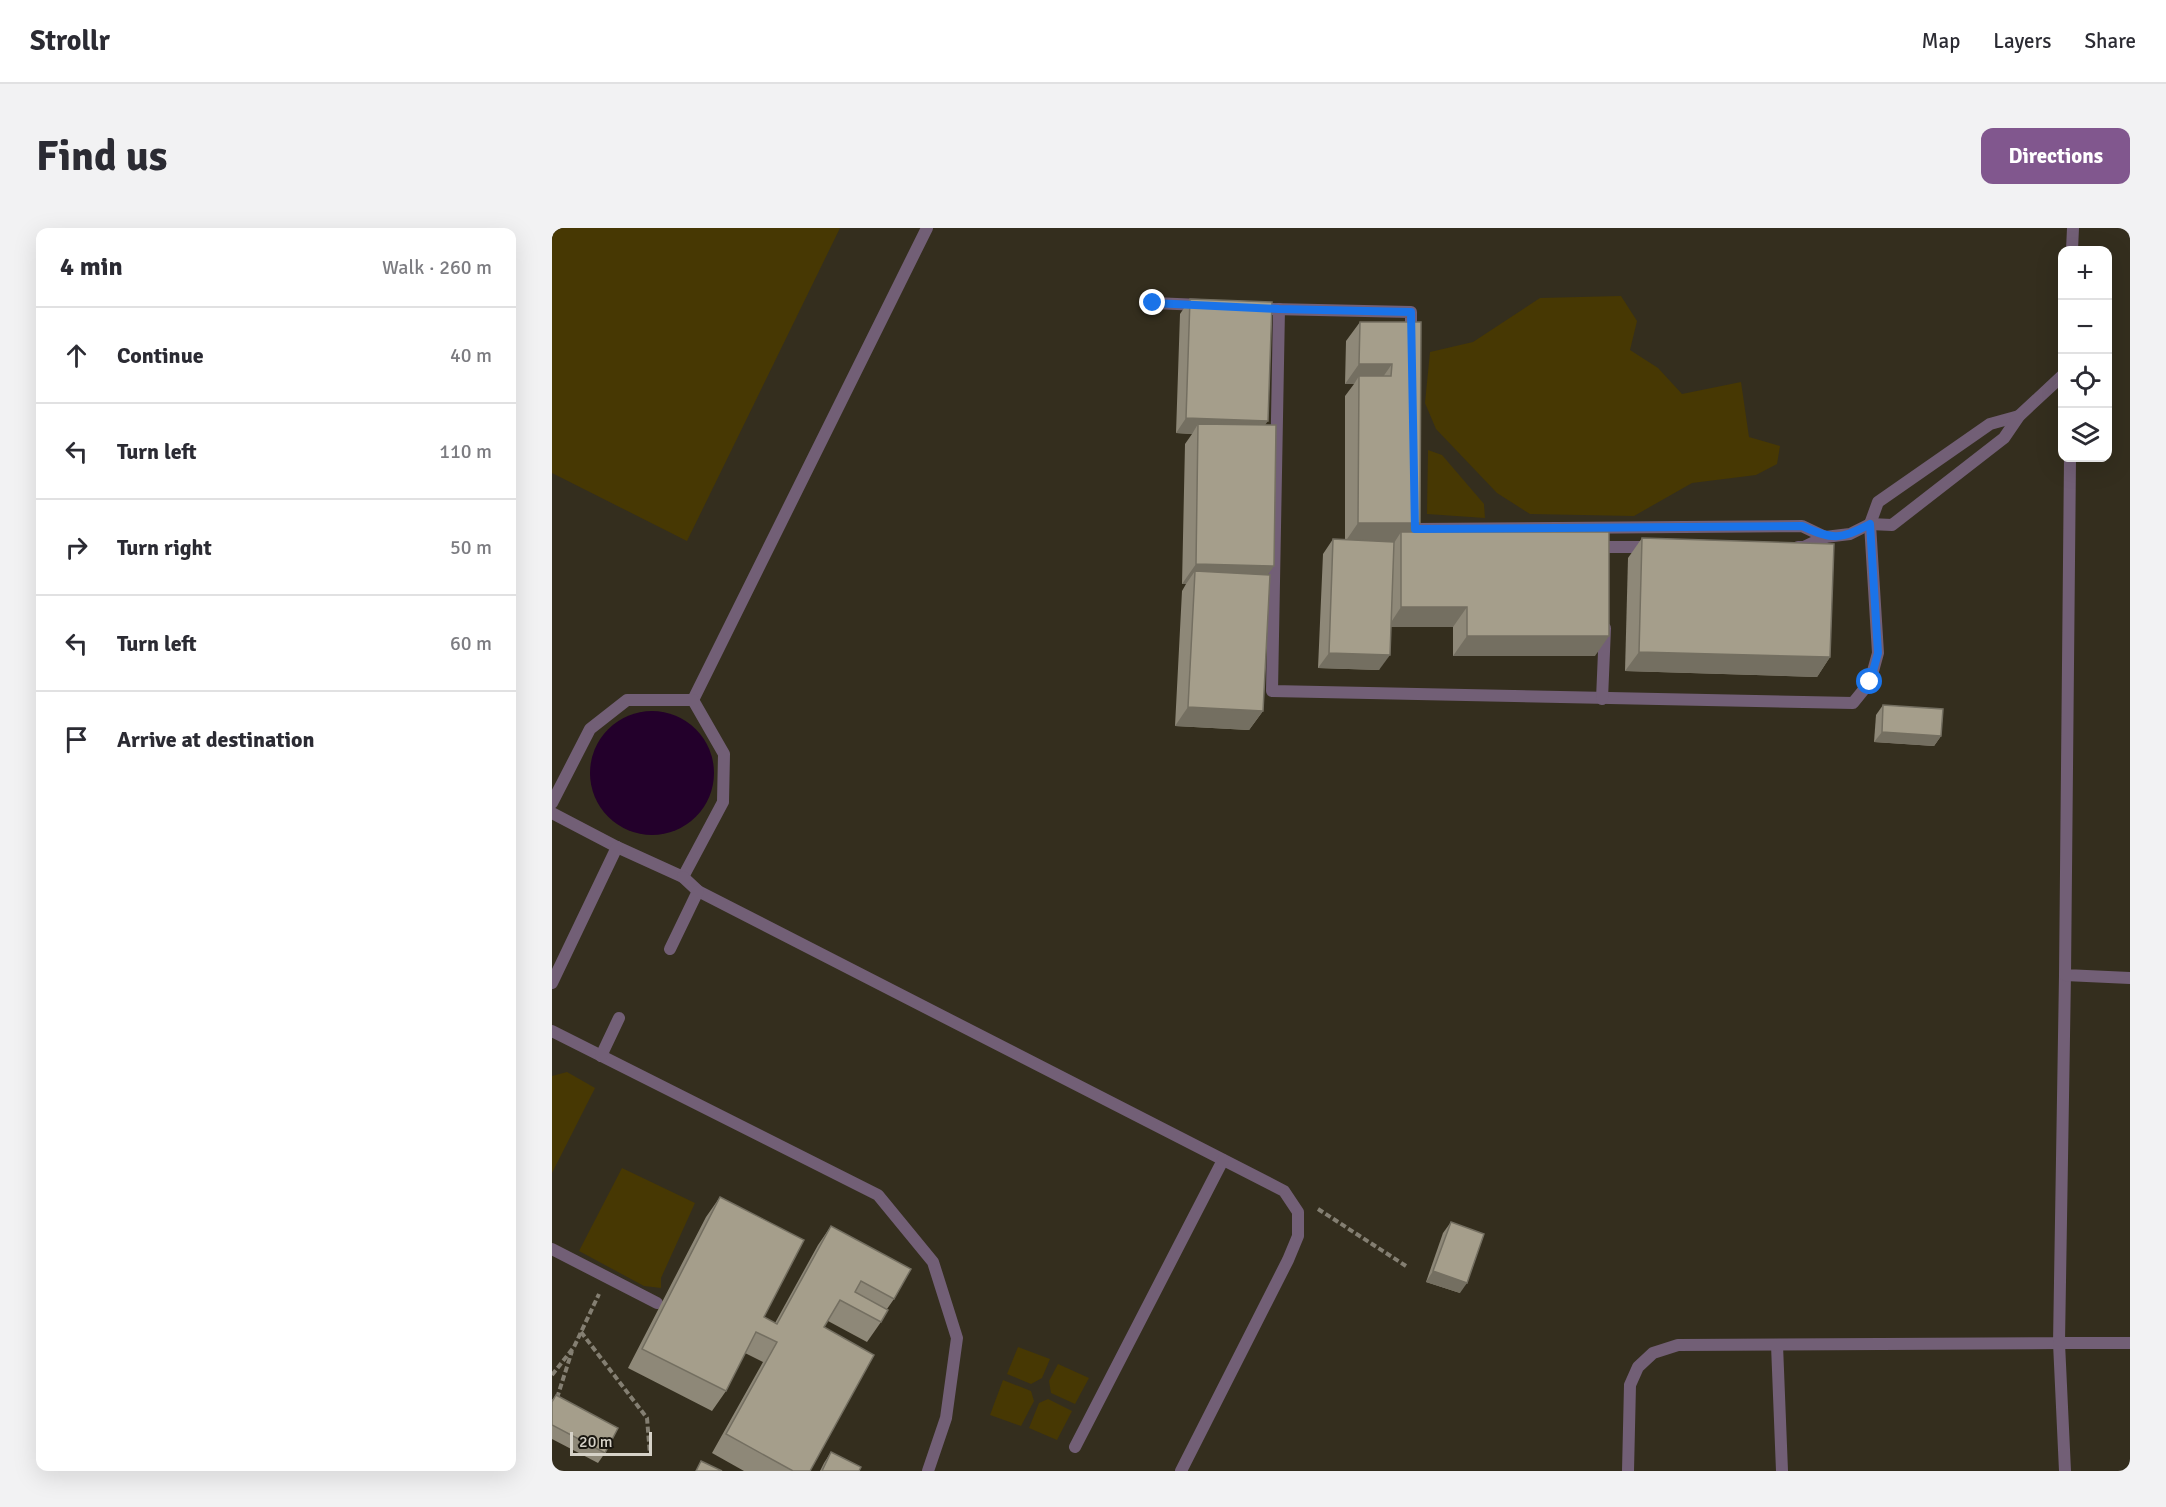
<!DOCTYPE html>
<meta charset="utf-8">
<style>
body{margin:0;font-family:Signika,sans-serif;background:#f2f2f3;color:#2b2b33}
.controls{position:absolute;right:18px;top:18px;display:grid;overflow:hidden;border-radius:12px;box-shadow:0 6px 24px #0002}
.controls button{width:54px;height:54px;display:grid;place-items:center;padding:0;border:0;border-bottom:2px solid #e1e1e2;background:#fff;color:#2b2b33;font:30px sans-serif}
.scale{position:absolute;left:18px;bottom:15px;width:82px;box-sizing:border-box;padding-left:6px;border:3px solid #d6d2c8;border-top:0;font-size:16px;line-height:21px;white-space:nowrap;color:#d6d2c8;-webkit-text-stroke:4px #19160f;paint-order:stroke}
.stop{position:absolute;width:18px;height:18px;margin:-14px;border:4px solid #1a73e8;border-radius:50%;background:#fff}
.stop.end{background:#1a73e8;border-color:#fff;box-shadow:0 2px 6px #0008}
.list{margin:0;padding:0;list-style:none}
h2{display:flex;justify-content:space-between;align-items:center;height:78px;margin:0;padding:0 24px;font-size:26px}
h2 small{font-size:20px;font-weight:400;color:#7c7c81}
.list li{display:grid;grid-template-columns:39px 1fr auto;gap:18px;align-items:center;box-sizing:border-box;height:96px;padding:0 24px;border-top:2px solid #e1e1e2}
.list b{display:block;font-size:22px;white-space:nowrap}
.list em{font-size:20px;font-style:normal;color:#7c7c81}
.icon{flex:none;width:33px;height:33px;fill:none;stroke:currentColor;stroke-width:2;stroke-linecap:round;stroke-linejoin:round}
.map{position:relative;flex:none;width:1578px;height:1243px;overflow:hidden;border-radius:12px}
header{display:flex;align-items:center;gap:36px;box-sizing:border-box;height:84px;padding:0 30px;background:#fff;border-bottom:2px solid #e1e1e2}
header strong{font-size:28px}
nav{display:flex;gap:33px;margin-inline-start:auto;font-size:21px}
.intro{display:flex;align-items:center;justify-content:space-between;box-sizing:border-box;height:144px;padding:0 36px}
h1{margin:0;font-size:42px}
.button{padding:15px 27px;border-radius:12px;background:#81578e;color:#fff;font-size:21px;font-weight:700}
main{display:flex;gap:36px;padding:0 36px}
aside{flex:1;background:#fff;border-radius:12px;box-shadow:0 6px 24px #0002}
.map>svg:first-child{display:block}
.green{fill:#473803}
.water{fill:#23002b}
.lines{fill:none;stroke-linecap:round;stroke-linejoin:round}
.path{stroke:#847f72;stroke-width:4;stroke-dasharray:6 3;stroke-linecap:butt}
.service{stroke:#725f76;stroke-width:12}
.minor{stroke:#725f76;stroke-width:12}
.wall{fill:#8e8878}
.shaded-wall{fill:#746f61}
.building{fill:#a59e8b;stroke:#746f61;stroke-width:1.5}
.route{stroke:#1a73e8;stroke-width:8}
</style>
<header>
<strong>Strollr</strong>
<nav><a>Map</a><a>Layers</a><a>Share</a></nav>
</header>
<div class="intro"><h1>Find us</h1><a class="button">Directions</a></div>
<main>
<aside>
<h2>4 min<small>Walk · 260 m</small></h2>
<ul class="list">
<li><svg class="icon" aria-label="ahead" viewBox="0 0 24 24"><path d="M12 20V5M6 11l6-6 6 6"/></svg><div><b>Continue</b></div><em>40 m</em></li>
<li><svg class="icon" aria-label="left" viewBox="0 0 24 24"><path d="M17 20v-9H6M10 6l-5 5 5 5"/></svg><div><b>Turn left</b></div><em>110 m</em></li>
<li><svg class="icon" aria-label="right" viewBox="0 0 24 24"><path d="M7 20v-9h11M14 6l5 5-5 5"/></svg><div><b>Turn right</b></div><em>50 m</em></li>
<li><svg class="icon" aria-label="left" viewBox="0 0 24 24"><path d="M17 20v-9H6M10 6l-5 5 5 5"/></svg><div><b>Turn left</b></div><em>60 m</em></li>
<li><svg class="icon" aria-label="arrive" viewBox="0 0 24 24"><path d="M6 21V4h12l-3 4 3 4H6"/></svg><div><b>Arrive at destination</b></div></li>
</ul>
</aside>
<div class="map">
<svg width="1578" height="1243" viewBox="0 0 1578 1243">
<rect width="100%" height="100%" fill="#342e1e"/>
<g class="green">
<path d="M0,0H288L135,313L0,245Z"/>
<path d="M1069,68L1085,93L1078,122L1106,140L1130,166L1189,154L1197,209L1228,218L1225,236L1204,247L1140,255L1082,288L978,286L945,265L884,201L873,175L878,124L921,114L988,70Z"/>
<path d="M876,222L890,227L932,276L933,290L875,286Z"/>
<path d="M15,844L43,860L0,945V848Z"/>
<path d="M70,940L143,975L109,1050V1060L92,1058L27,1023Z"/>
<path d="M466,1119L498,1131L490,1150L479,1156L455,1146Z"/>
<path d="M506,1136L537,1150L523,1176L499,1165L497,1153Z"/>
<path d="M451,1152L479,1163L482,1173L469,1198L438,1187Z"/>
<path d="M496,1171L520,1183L505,1212L477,1200L487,1175Z"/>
</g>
<circle class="water" cx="100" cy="545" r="62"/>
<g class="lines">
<g class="path">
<path d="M766,981L854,1038"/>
<path d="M29,1104L95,1190L98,1227"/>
<path d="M0,1147L22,1119L47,1066"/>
<path d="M5,1170L20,1123"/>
</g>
<g class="service">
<path d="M601,75L649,77"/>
<path d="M720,81L859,84V110"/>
<path d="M727,81L720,463L1301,475L1318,454L1326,425L1318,296L1326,274L1438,196L1467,188"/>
<path d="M863,319V301L1250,298L1273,309"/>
<path d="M1042,319H1100"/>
<path d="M1246,319H1252L1273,309L1298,306L1318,296L1340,297L1452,210L1467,188L1510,148"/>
<path d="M1050,471L1053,400"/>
<path d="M1225,1117L1230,1243"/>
<path d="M1076,1243L1078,1157L1086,1139L1101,1125L1126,1117L1507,1115L1513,747"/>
<path d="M1513,1243L1507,1115H1578"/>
</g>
<g class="minor">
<path d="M1520,22L1521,0"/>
<path d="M1518,230L1513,747L1578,750"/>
<path d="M141,472L375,0"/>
<path d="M0,575L38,501L75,472H141L172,526L171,574L131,649L65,619L0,585"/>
<path d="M131,649L146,663L732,963L746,984V1008L736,1032L629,1243"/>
<path d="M118,721L146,663"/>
<path d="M0,755L65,619"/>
<path d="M0,803L326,967L381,1034L405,1110L394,1190L376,1243"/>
<path d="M49,828L67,790"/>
<path d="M0,1021L105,1075"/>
<path d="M523,1219L671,932"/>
</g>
</g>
<g class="wall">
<path d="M638,71L713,197L716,347L711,483L697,502L623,498L630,363L634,356H630L633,216L640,206L624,205L628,86Z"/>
<path d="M808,94H869L861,304L1043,428H901V399H839L827,442L766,440L771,326L781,311H793V168L802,156H793L794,113Z"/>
<path d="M1090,310L1278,429L1265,449L1073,443L1076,330Z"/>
<path d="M1331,477L1389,508L1382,518L1322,514L1324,487Z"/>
<path d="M168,969L212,1089L223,1095L266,1017L279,998L342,1071L335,1081L329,1094L315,1114L276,1093L272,1099L258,1243H192L160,1225L211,1134L193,1125L174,1163L160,1183L76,1140L154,989Z"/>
<path d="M899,994L908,1065L874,1054L891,1005Z"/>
<path d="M4,1167L53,1225L46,1235L0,1211V1172Z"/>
<path d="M279,1224L307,1243H268L272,1235Z"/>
</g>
<g class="shaded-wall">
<path d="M807,136H840L826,156L807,148L802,156H793Z"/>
<path d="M634,190L716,193L705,208L646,196L640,206L624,205Z"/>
<path d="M806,295H868L854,315L849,304L842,315L793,314Z"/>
<path d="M644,336L722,338L708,358L643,343L634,356H630Z"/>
<path d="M849,379H915L901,399H836Z"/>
<path d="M915,408H1057L1043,428H901Z"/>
<path d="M1087,424L1278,429L1265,449L1073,443Z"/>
<path d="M777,425L838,427L827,442L766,440Z"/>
<path d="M636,479L711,483L697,502L623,498Z"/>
<path d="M1330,504L1389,508L1382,518L1322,514Z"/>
<path d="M881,1043L915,1055L908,1065L874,1054Z"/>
</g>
<g class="building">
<path d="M638,71L720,74L716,193L634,190Z"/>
<path d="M808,94H869L868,295H806L807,148H839L840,136H807Z"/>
<path d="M646,196L724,197L722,338L644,336Z"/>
<path d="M849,304H1057V408H915V379H849Z"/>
<path d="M1090,310L1282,316L1278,429L1087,424Z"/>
<path d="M781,311L842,314L838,427L777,425Z"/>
<path d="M643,343L718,347L711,483L636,479Z"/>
<path d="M1331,477L1391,481L1389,508L1330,504Z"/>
<path d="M168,969L252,1012L212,1089L225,1096L279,998L359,1041L342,1071L309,1053L303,1064L336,1082L329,1094L288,1072L272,1099L322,1127L258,1243H241L174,1206L225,1114L204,1104L174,1163L90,1121Z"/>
<path d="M899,994L932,1006L915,1055L881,1043Z"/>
<path d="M4,1167L66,1200L53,1225L0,1197V1174Z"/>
<path d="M279,1224L309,1239L307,1243H270Z"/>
<path d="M149,1233L170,1243H144Z"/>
</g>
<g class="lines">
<path class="route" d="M601,75L727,81L859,84L863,301L1250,298C1281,312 1288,312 1318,296L1326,425L1318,454"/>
</g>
</svg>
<div class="controls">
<button>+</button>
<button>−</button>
<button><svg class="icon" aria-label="locate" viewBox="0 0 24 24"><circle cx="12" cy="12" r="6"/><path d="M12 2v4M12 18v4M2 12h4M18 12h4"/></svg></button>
<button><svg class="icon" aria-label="layers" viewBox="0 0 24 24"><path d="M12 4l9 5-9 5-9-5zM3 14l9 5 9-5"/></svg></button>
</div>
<div class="scale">20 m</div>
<div class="stop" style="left:1318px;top:454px"></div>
<div class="stop end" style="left:601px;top:75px"></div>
</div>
</main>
